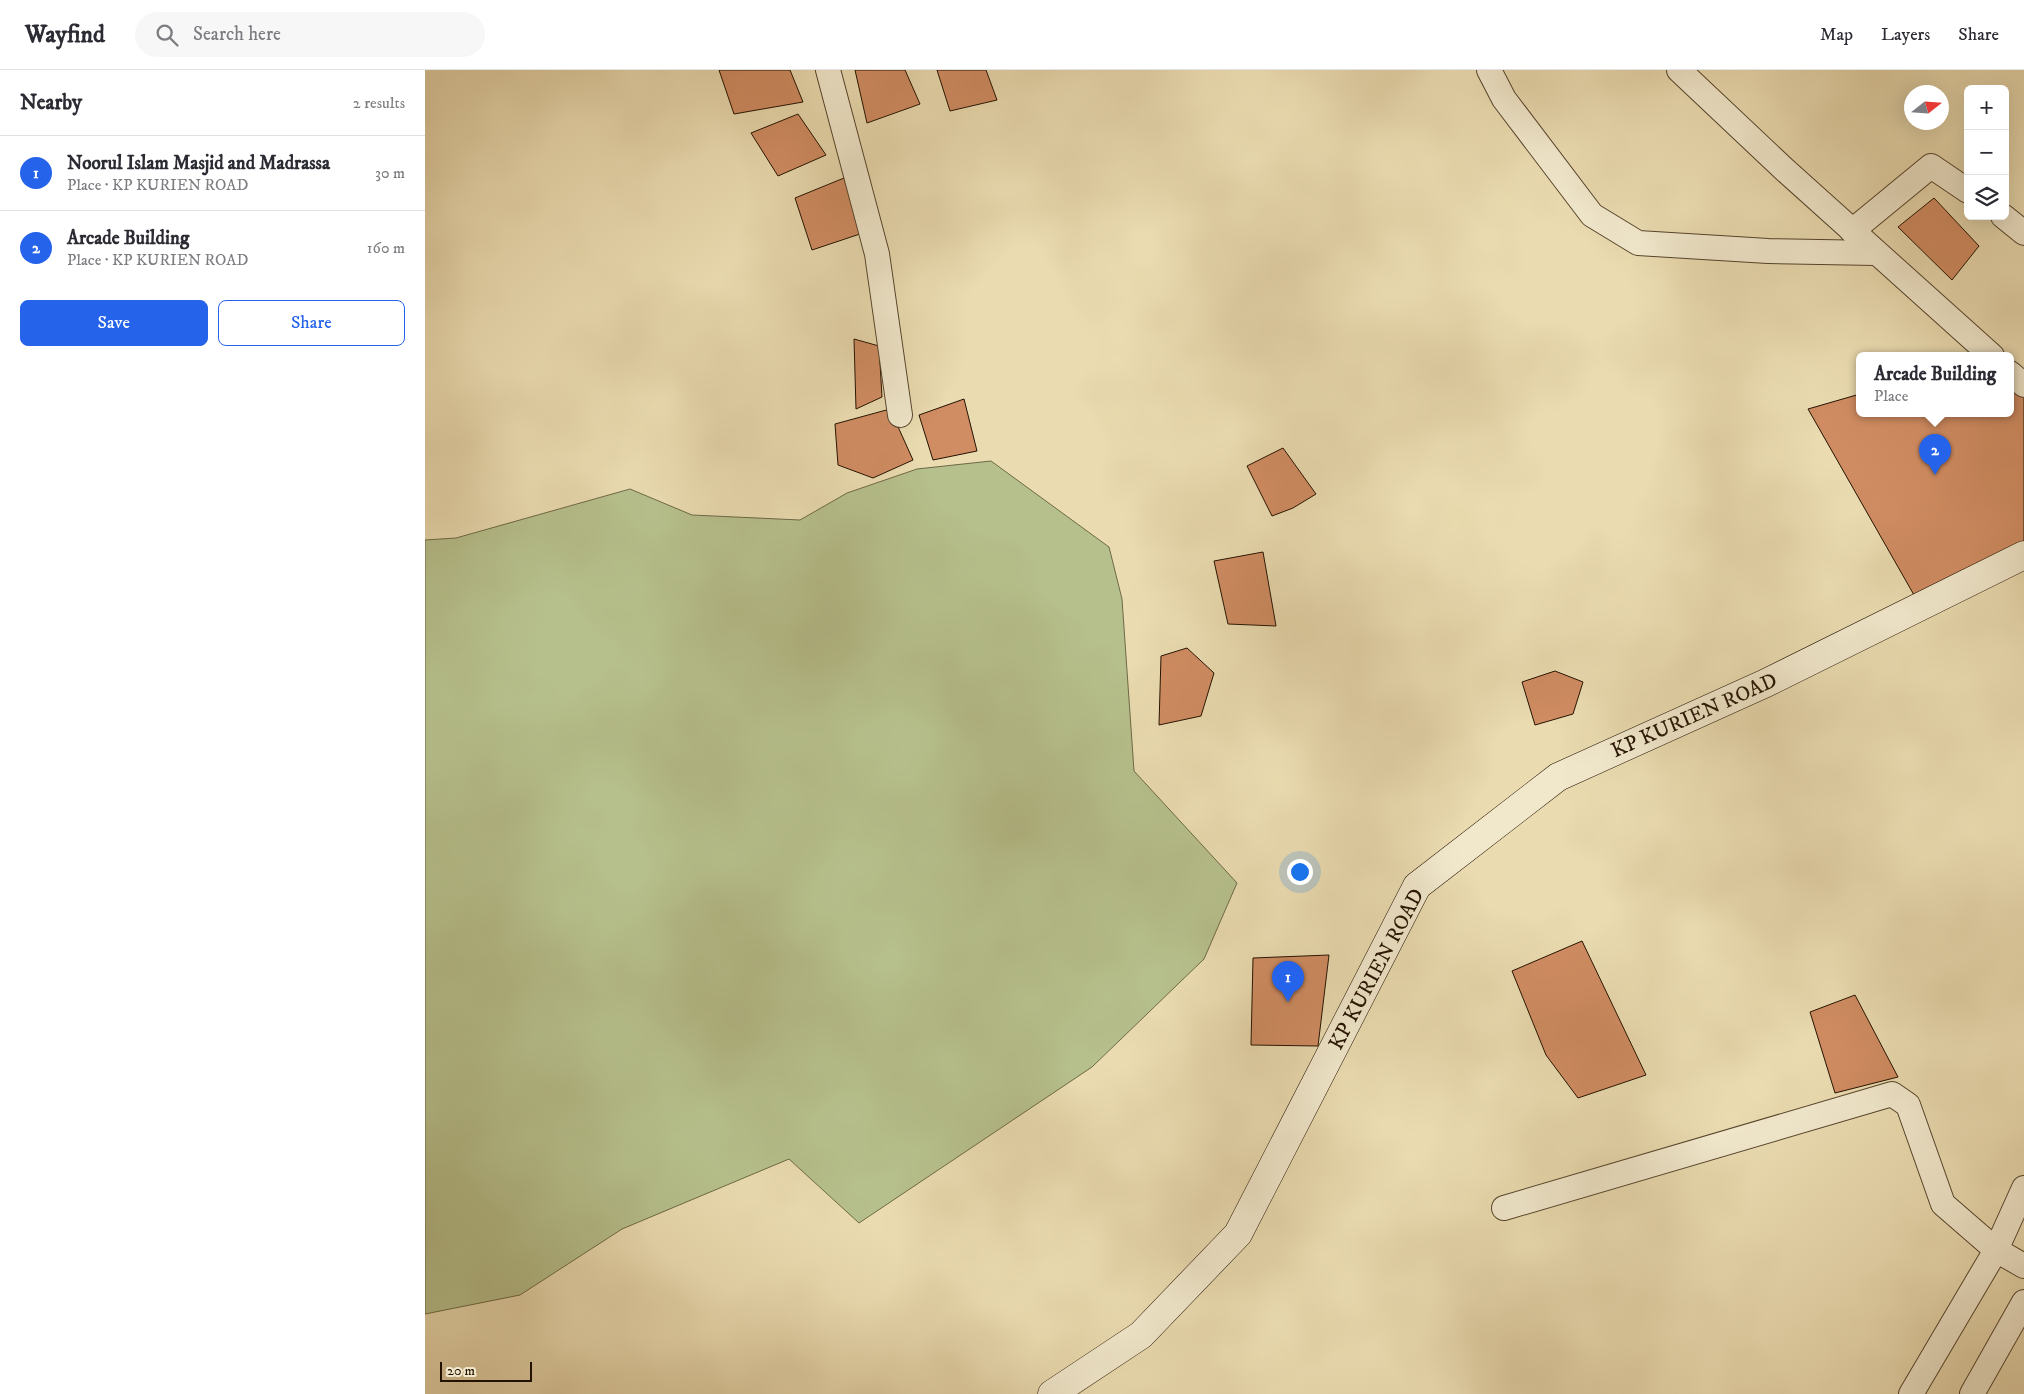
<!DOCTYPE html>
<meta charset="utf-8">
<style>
body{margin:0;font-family:"IM FELL DW Pica",serif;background:#f7f7f7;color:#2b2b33}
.controls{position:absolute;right:15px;top:15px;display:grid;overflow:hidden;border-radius:8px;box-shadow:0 5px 20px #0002}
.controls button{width:45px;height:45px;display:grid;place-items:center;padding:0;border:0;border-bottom:1px solid #e1e1e2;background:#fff;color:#2b2b33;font:25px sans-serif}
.compass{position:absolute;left:1479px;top:15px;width:45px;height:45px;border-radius:50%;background:#fff;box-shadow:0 5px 20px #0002;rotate:73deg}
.scale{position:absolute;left:15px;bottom:12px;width:92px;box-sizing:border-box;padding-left:5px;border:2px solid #241200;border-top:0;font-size:14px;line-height:18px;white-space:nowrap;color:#241200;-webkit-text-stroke:4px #f1e8cc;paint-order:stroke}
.you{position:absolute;left:874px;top:801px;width:18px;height:18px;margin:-12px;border:4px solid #fff;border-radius:50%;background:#1a73e8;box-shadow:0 0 0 8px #1a73e833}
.badge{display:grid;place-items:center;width:32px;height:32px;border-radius:50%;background:#2563eb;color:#fff;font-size:16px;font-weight:700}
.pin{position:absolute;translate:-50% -41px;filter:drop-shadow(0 1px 2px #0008)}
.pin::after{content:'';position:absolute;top:26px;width:18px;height:15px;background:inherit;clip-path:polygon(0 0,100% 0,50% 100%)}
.popup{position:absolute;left:1431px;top:282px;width:158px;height:65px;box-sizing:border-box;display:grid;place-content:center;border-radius:8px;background:#fff;filter:drop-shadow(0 1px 4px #0005);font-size:16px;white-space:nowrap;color:#7c7c81}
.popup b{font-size:19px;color:#2b2b33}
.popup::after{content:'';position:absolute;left:50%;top:100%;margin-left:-10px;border:10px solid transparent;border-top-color:#fff}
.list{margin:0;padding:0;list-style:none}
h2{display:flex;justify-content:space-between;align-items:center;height:65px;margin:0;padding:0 20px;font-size:21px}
h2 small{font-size:16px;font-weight:400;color:#7c7c81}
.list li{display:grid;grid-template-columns:32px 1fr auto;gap:15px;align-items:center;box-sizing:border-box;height:75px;padding:0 20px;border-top:1px solid #e1e1e2}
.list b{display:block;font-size:19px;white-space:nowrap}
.list p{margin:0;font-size:16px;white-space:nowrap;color:#7c7c81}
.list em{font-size:16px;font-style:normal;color:#7c7c81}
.actions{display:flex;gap:10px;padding:15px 20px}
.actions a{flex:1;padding:11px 0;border:1px solid #2563eb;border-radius:8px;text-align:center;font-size:18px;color:#2563eb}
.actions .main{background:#2563eb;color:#fff}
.icon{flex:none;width:28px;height:28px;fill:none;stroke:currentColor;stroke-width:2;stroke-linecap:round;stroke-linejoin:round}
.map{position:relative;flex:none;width:1599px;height:1324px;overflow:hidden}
header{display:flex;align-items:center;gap:30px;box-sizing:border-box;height:70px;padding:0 25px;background:#fff;border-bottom:1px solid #e1e1e2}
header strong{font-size:24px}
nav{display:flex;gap:28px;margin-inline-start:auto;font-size:18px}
.search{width:350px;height:45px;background:#f7f7f7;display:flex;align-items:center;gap:12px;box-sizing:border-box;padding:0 18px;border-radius:28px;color:#7c7c81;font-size:19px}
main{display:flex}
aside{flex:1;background:#fff}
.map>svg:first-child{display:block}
.green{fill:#b6c08c;stroke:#6d6946}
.building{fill:#d08c62;stroke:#241200}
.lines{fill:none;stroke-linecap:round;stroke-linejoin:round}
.street-casing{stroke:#56442c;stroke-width:26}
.secondary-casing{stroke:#241200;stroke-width:29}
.street{stroke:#f1e8cc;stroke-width:24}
.secondary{stroke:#f1e8cc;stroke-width:28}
.labels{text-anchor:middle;stroke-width:4;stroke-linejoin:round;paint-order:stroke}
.street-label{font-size:21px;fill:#241200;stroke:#f1e8cc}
</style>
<header>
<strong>Wayfind</strong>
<div class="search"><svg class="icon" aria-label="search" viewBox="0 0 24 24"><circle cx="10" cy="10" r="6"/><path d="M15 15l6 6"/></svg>Search here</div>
<nav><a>Map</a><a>Layers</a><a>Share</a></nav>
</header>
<main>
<aside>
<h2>Nearby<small>2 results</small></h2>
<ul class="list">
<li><span class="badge">1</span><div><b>Noorul Islam Masjid and Madrassa</b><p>Place · KP KURIEN ROAD</p></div><em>30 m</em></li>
<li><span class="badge">2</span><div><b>Arcade Building</b><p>Place · KP KURIEN ROAD</p></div><em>160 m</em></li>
</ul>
<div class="actions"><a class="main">Save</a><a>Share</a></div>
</aside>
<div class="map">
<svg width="1599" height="1324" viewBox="0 0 1599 1324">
<rect width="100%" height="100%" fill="#eadbb0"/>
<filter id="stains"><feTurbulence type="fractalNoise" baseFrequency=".004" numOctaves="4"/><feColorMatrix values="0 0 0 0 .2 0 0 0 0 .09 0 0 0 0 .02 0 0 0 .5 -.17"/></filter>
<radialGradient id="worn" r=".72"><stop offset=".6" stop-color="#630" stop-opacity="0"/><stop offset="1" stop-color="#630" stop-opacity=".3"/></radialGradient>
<path class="green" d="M566,391L684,477L697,529L709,701L812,813L779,889L667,997L434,1153L364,1089L197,1159L95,1225L0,1244V470L31,468L205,419L267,445L375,450L422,423L492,399Z"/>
<g class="building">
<path d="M294,0H365L378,32L309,44Z"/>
<path d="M430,0H480L495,34L442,53Z"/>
<path d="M512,0H561L572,30L525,41Z"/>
<path d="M373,44L401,85L353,106L326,63Z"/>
<path d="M419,108L438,163L387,180L370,128Z"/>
<path d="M1509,128L1554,176L1527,210L1473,157Z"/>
<path d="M429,269L454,276L457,327L431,339Z"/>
<path d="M1585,316L1599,327V471L1489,525L1383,339L1435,324V344H1585Z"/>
<path d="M539,329L552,381L508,390L494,345Z"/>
<path d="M465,339L488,390L448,408L413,395L410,354Z"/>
<path d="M858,378L891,424L868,438L847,446L822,396Z"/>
<path d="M838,482L851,556L803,554L789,491Z"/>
<path d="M762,578L789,603L776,646L734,655L736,586Z"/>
<path d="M1130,601L1158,612L1148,644L1110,655L1097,612Z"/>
<path d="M1157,871L1221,1005L1153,1028L1121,985L1087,901Z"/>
<path d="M904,885L893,976L826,975L828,888Z"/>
<path d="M1430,925L1473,1007L1410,1023L1385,942Z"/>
</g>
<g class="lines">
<defs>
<g id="street">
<path d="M403,0L452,184L475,345"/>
<path d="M1064,0L1079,29L1167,145L1213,173L1343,181L1451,183"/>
<path d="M1254,0L1360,100L1567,286"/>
<path d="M1578,146L1599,163"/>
<path d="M1427,161L1506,96L1543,121"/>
<path d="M1585,303L1599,315"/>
<path d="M1079,1138L1467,1024L1483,1035L1518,1134L1571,1180L1599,1196"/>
<path d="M1486,1324L1571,1180L1599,1118"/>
<path d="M1547,1324L1599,1232"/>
</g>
<path id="secondary" d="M627,1324L716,1265L813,1164L992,816L1133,707L1341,613L1599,485"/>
</defs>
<use href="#street" class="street-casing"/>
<use href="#secondary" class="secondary-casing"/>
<use href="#street" class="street"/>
<use href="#secondary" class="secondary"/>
</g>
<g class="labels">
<g class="street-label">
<text transform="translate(1269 645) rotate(-24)" y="7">KP KURIEN ROAD</text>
<text transform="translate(951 899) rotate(-62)" y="7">KP KURIEN ROAD</text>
</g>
</g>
<rect width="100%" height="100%" filter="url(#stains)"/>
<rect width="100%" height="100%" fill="url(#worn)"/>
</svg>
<div class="controls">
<button>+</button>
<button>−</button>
<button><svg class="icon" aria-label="layers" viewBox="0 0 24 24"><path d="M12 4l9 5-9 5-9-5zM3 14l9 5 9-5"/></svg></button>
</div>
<svg class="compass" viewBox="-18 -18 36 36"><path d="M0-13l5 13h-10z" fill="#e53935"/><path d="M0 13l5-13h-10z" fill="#7c7c81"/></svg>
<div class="scale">20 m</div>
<div class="you"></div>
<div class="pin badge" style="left:863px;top:932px">1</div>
<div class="pin badge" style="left:1510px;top:405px">2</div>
<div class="popup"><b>Arcade Building</b>Place</div>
</div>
</main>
